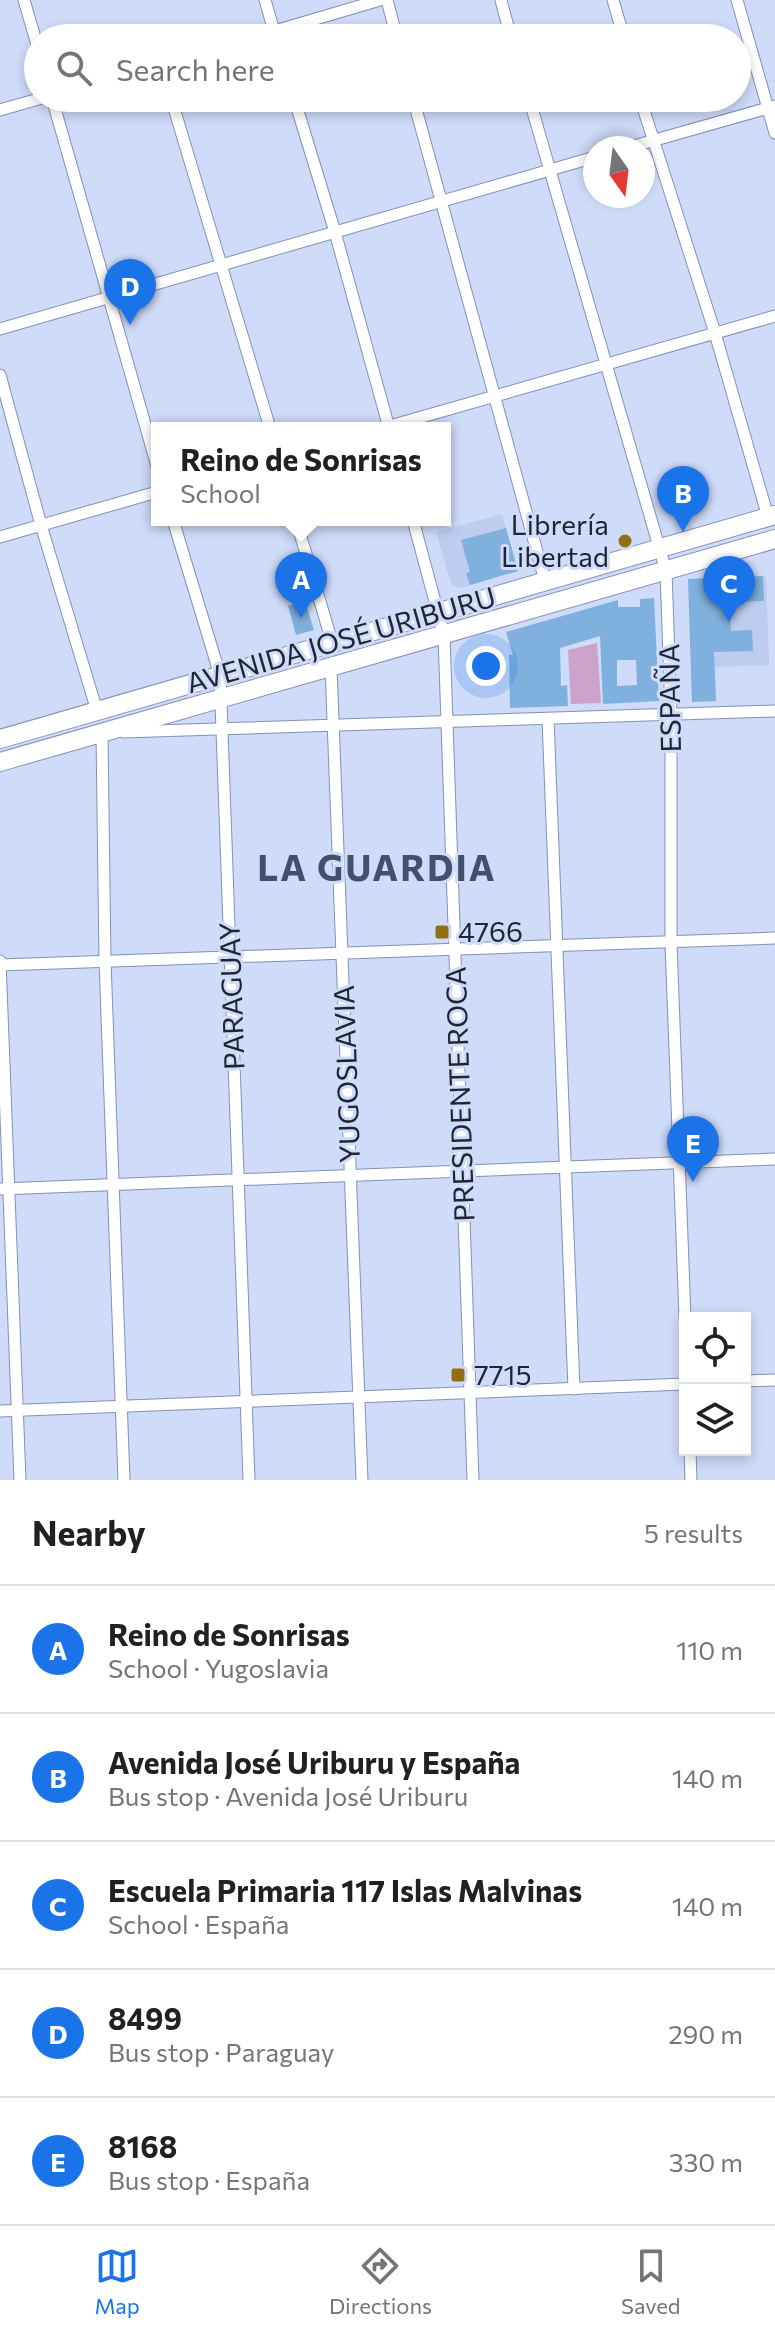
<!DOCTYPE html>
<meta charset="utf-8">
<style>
body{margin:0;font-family:Commissioner,sans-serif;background:#f2f2f2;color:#202124}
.controls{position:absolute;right:24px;bottom:24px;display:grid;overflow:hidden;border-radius:0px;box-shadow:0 4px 12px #0003}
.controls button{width:72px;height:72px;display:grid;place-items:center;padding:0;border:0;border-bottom:2px solid #e0e0e0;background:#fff;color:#202124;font:40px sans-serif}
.compass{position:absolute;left:583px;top:136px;width:72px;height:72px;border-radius:50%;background:#fff;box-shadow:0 4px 12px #0003;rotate:166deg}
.you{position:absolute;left:486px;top:666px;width:28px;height:28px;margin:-20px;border:6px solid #fff;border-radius:50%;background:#1a73e8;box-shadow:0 0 0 12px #1a73e833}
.badge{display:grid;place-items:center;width:52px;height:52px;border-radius:50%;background:#1a73e8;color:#fff;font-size:26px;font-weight:700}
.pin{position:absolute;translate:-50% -66px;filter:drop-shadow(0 2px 4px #0008)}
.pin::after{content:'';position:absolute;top:42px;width:28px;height:24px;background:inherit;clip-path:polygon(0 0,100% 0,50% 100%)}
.popup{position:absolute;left:151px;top:422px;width:300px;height:104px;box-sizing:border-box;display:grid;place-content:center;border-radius:0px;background:#fff;filter:drop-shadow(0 2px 6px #0005);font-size:26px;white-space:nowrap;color:#757577}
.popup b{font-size:30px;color:#202124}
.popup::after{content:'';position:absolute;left:50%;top:100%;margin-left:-16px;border:16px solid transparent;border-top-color:#fff}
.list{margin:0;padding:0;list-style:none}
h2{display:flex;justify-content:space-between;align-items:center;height:104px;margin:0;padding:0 32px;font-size:34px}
h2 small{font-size:26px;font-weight:400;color:#757577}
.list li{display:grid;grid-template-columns:52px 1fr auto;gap:24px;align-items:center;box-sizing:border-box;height:128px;padding:0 32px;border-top:2px solid #e0e0e0}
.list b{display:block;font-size:30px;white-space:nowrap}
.list p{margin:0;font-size:26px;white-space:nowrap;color:#757577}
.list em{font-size:26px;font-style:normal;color:#757577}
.icon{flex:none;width:44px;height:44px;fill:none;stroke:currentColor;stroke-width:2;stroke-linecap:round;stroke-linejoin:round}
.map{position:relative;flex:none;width:775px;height:1480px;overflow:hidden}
.search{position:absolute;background:#fff;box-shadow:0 4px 12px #0003;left:24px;right:24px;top:24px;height:88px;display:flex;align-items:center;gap:20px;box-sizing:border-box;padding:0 28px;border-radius:44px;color:#757577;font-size:30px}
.sheet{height:744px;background:#fff}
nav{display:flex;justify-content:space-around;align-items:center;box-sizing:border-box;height:112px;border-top:2px solid #e0e0e0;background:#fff;font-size:22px;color:#757577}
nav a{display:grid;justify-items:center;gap:4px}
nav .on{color:#1a73e8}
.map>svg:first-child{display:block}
.built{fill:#beccef}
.green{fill:#cca2ca}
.building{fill:#80b0de;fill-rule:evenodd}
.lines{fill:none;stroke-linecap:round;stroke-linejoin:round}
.street-casing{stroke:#8391b4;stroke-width:13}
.primary-casing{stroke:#8391b4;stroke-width:20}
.street{stroke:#fff;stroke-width:11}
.primary{stroke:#fff;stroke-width:18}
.poi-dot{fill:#8f7015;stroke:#cedbf9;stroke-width:3}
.labels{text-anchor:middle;stroke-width:6;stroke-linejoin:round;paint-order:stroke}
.poi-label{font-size:28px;fill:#1f2533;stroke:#cedbf9;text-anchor:start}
.street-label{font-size:28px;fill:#1f2533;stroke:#cedbf9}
.district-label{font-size:36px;font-weight:bold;letter-spacing:2px;fill:#424f6e;stroke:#cedbf9}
</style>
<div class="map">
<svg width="775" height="1480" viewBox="0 0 775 1480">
<rect width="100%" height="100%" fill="#cedbf9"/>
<g class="built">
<path d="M502,514L518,571L460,588L451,584L436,532Z"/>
<path d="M766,576L769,665L715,667L716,701L692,702L688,579Z"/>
</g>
<path class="green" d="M597,643L601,703L571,704L568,650Z"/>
<g class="building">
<path d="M506,528L518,571L470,585L466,573L470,572L461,540Z"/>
<path d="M763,576L764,601L730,602L731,631L752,630L753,651L714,652L716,701L692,702L688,579Z"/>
<path d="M654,598L659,701L603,704L600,636L560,648L561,686L567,685L568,706L510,708L509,655H513L506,632L618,600V607H640V599ZM617,660H636L637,685L617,686Z"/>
<path d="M305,601L314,630L296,635L288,606Z"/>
</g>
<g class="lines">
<defs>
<g id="street">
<path d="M24,0L38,48"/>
<path d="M265,0L276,38"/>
<path d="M387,0L397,38"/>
<path d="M501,0L511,38"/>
<path d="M613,0L624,38"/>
<path d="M737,0L775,133"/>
<path d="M251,38L380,0"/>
<path d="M52,98L157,466"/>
<path d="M171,98L270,428"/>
<path d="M294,98L335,232L389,428"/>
<path d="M413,98L545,581"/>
<path d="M529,98L666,571L671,715V943L685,1318"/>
<path d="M640,98L715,333L768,517"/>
<path d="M0,110L42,98"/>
<path d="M627,148L775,106"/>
<path d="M0,329L595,157"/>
<path d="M0,375L41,525L97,711"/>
<path d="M383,428L775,316"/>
<path d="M173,520L220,675L249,1480"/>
<path d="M296,520L332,642"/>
<path d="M413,520L444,635L473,1480"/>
<path d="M0,537L157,492"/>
<path d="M331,667L362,1480"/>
<path d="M548,719L574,1389"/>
<path d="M123,732L775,711"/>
<path d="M106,733H102L105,961L124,1480"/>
<path d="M0,961L20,1480"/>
<path d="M0,965L775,938"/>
<path d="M0,1189L775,1159"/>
<path d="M745,1381L775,1380"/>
<path d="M0,1411L685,1384"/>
<path d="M690,1450L691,1480"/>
</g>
<g id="primary">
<path d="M0,739L775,515"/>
<path d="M0,762L775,539"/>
</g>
</defs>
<use href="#street" class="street-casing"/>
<use href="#primary" class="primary-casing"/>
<use href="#street" class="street"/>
<use href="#primary" class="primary"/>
</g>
<g class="poi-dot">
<circle cx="625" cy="541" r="8"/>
<rect x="434" y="924" width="16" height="16" rx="4"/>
<rect x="450" y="1367" width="16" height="16" rx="4"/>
</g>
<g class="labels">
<g class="poi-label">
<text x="609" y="535" text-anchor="end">Librería<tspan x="609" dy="32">Libertad</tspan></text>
<text x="458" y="942">4766</text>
<text x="474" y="1385">7715</text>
</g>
<g class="street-label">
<text transform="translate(341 640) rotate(-16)" y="10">AVENIDA JOSÉ URIBURU</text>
<text transform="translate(670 698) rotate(-91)" y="10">ESPAÑA</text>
<text transform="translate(232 996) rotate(-92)" y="10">PARAGUAY</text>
<text transform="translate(347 1074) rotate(-92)" y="10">YUGOSLAVIA</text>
<text transform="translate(460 1094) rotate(-92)" y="10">PRESIDENTE ROCA</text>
</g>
<g class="district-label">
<text x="377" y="881">LA GUARDIA</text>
</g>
</g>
</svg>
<div class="controls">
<button><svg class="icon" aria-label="locate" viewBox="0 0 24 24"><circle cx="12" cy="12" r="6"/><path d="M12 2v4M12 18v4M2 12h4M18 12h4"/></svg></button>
<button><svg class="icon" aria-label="layers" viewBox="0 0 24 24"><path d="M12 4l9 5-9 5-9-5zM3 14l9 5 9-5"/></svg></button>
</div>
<svg class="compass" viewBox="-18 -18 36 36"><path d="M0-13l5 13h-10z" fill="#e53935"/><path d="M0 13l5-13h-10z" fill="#757577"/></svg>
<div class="you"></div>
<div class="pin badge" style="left:301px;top:618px">A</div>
<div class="popup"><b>Reino de Sonrisas</b>School</div>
<div class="pin badge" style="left:683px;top:532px">B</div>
<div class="pin badge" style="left:729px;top:622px">C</div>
<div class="pin badge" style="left:130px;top:325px">D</div>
<div class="pin badge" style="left:693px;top:1182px">E</div>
<div class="search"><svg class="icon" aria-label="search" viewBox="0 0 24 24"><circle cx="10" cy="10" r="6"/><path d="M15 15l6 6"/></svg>Search here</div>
</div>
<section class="sheet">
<h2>Nearby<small>5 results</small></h2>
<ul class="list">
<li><span class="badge">A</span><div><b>Reino de Sonrisas</b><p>School · Yugoslavia</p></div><em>110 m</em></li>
<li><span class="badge">B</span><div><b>Avenida José Uriburu y España</b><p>Bus stop · Avenida José Uriburu</p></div><em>140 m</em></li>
<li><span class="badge">C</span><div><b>Escuela Primaria 117 Islas Malvinas</b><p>School · España</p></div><em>140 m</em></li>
<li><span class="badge">D</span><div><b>8499</b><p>Bus stop · Paraguay</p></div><em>290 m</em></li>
<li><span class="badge">E</span><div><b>8168</b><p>Bus stop · España</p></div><em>330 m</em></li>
</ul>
</section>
<nav>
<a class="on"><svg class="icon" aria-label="map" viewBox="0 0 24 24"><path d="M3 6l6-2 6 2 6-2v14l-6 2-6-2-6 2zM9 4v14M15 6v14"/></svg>Map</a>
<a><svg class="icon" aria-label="directions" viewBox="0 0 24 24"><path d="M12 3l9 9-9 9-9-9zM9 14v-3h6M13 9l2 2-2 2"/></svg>Directions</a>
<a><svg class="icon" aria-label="saved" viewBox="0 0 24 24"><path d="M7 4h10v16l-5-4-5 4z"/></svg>Saved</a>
</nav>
